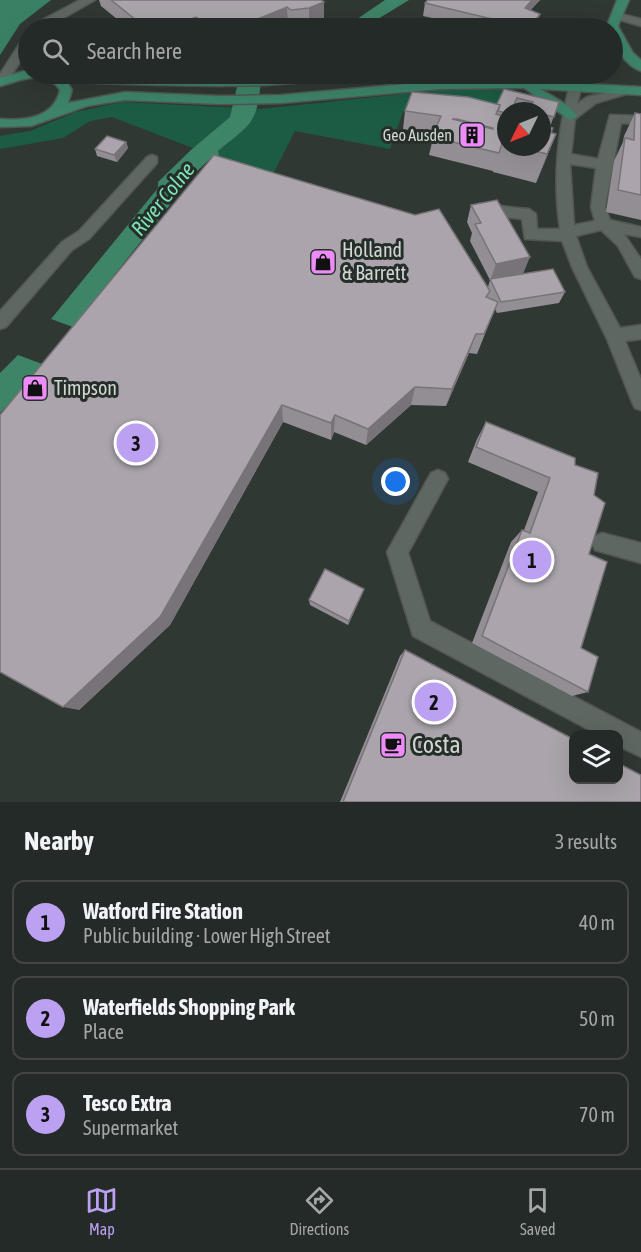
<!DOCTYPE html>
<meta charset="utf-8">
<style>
body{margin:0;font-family:"Asap Condensed",sans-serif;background:#303633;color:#f1f3f6}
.controls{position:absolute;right:18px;bottom:18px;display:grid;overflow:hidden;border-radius:12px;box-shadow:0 6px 24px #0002}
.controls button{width:54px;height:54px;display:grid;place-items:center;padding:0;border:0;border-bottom:2px solid #414644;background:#242a27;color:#f1f3f6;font:30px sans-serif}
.compass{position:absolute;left:497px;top:102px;width:54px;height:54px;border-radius:50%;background:#242a27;box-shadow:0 6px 24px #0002;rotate:227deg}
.you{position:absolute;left:396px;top:482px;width:21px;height:21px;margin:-15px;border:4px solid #fff;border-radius:50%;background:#1a73e8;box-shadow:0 0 0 9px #1a73e833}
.badge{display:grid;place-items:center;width:39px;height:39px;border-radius:50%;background:#bca0f2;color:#111;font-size:20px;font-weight:700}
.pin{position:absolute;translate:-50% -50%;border:3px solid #fff;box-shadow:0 2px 6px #0006}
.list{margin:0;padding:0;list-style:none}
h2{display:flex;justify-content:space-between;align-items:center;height:78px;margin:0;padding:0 24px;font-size:26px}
h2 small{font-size:20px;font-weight:400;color:#a3a7a7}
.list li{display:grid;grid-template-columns:39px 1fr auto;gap:18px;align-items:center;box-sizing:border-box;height:84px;margin:0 12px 12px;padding:0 12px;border:2px solid #414644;border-radius:12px}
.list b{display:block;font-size:22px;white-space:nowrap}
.list p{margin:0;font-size:20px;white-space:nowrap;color:#a3a7a7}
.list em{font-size:20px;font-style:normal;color:#a3a7a7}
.icon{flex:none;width:33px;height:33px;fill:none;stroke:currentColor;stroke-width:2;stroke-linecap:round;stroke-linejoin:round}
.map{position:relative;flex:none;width:641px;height:802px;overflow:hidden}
.search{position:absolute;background:#242a27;box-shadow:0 6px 24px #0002;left:18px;right:18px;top:18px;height:66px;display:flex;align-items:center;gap:15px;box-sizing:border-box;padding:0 21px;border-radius:33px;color:#a3a7a7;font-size:22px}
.sheet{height:366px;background:#242a27}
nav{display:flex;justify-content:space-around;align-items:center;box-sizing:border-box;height:84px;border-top:2px solid #414644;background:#242a27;font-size:16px;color:#a3a7a7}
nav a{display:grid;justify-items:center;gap:3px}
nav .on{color:#bca0f2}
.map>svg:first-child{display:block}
.green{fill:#1c5c44}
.forest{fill:#3a8064}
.water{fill:#3e8467}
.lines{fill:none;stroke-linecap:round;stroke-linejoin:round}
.minor-casing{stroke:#505653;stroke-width:3}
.major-casing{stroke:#505653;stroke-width:3}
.minor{fill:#5e6762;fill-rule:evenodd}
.major{fill:#3d846a;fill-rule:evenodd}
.wall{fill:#938d94;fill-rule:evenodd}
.shaded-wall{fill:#787378}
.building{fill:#aba4ac;stroke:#787378;stroke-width:1.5;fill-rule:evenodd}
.labels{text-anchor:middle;stroke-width:6;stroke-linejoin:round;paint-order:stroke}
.far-poi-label{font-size:16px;fill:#d1d6d3;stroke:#262e2a;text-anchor:end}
.poi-label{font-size:20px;fill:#d1d6d3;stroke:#262e2a;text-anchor:start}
.water-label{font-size:21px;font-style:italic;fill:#7ee4b8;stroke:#262e2a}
.near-poi-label{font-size:24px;fill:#d1d6d3;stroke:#262e2a;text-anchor:start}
</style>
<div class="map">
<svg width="641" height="802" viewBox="0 0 641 802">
<rect width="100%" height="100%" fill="#303834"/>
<path class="green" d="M487,89H511L538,98L500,101L482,115L419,106L403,112L390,149L295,131L271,178L112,117L90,121L63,138L0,149V136L30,131L76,112L122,102L260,109L440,90Z"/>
<path class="forest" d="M0,0H51L20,24L0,55Z"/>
<g class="water">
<path d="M385,0H409L363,28H344Z"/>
<path d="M240,74H262C256,124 256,120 218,151L219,155L216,158H211L196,172L73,327L51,319L158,188V182L191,150L230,117Z"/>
<path d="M18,355L45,365L0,413V373Z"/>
</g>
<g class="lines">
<defs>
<g id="minor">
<path d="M80,0H95L46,28H33L46,18Z"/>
<path d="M617,13L641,19V26L613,18L611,16Z"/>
<path d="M24,37H28V49L6,84H0V74Z"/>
<path d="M573,74H585L577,104L587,97L630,87L636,91L596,103L575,119L571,154L598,159L610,115L641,116V124L621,123L605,207L610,220L641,227V237L624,234L641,259V279L635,277L618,246L601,230L576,236L587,267L620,328L641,325V339L625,341L641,379V410L635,408L632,402L607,339L572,267L562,241L525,239L522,219L479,214L472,209L479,204L529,209L536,214L537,229H560C552,176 558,125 573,74ZM570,164L596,168L591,207L595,221L574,225Z"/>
<path d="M152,155L157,157V163L89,239L72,250L6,327L0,329V311L62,242L79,231L147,157Z"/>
<path d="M438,470L445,473L448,479L408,553L430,621L641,732V757L618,746V734H597L413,636L387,552L431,473Z"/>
<path d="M602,533L641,543V563L595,550L592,543L595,536Z"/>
</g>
<g id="major">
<path d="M617,0H629L618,26L633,53L641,60V71C625,66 612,44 612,28H606Z"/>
<path d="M28,70V74L190,79L329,74C308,94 107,83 67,82L72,90L68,103L125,92L220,96L281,95L440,81L516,80L641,87V95L540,89C554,97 567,103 577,116L570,120L524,88H516L440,89L281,103L220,104L125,100L87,106L31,126L0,127V119C25,121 54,118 60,90C45,68 20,81 0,86V78Z"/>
</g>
</defs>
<use href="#minor" class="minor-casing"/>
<use href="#major" class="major-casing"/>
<use href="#minor" class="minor"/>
<use href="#major" class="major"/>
</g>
<g class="wall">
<path d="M99,0H321L324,20L309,26L292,28L288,26L281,28H128L101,6Z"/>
<path d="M428,0H540L530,10L540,14L535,28H476L423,16L425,3Z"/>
<path d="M504,89L559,102L550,127L551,133L556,134L536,183L493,172V171L429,155L434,134L403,129L405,111L497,104ZM506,111H542V147H506Z"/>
<path d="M635,113L641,114V220L606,212L614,161L623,142L624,136Z"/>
<path d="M126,142L128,148L117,162L97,156L95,149Z"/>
<path d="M471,205L523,274L565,292L559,303L497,313L495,309L477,354L469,353L446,406L411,405L366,445L334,432L331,440L283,422L170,625L79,710L0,415L488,287L490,280L470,241L472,233L467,222Z"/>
<path d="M486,422L575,465L594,495L581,648L588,692L572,696L472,643L511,542L522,530H524L538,492L468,462L477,439Z"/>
<path d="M364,589L362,594L348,625L310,605L309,600Z"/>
<path d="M405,650L641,802H340L400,656Z"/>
</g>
<g class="shaded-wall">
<path d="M532,0H540L521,21L525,8Z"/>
<path d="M324,2V20L309,26V8Z"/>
<path d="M287,7L288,26L281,28H236Z"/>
<path d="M540,14L536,27L535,28H530Z"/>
<path d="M196,17L198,28H169Z"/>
<path d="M556,134L544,164L536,183L547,154Z"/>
<path d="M126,142L128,148L117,162L114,155Z"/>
<path d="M530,257L523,274L490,281L496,264Z"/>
<path d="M476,334L469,353L446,406L452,389Z"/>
<path d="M415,387L411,405L366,445L368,429Z"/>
<path d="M282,405L283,422L170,625L79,710L63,707Z"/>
<path d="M335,415L334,432L331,440V423Z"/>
<path d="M364,589L362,594L348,625L349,621Z"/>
</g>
<g class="building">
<path d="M111,0H321L324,2L309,8L291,10L287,7L236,28H210L196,17L169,28H146Z"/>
<path d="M428,0H532L525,8L540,14L530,28L425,3Z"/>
<path d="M504,89L559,102L554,117L542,114V111H530L533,102L517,98L511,111H506V113L498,111L500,105L497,104Z"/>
<path d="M412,92L468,97L500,105L496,114L506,117V130L505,132L503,131L505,134L499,153L432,137L441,116L405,111ZM452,119H457L493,128V129Z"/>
<path d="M635,113L641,114V195L618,190L625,138L634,140Z"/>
<path d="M542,125L553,128L551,133L542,130Z"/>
<path d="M506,130V143L502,142Z"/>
<path d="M542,130L556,134L547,154L520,147H542Z"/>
<path d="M107,136L126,142L114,155L95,149Z"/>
<path d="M214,155L415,215L439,209L490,291L486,297L498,302L484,334H476L452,389L415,387L368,429L335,415L331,423L282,405L160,617L63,707L0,672V415Z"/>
<path d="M497,200L530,257L496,264L475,224L481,223L471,205Z"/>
<path d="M553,269L565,292L501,302L490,279Z"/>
<path d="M486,422L575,458V465L598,473L594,495L605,503L589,554L607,562L581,648L598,657L588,692L482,636L522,530L530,533L550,478L476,447Z"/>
<path d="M325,569L364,589L349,621L309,600Z"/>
<path d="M405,650L573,739V780H618V763L641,775V802H343Z"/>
</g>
<defs>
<symbol id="building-square" viewBox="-11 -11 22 22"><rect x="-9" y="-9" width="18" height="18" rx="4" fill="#ed8cf9" stroke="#262e2a"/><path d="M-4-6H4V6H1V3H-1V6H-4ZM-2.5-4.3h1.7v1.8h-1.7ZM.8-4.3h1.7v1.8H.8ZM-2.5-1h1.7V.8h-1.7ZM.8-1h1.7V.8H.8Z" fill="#111"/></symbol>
<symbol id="shop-square" viewBox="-11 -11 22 22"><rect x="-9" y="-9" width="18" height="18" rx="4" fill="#ed8cf9" stroke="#262e2a"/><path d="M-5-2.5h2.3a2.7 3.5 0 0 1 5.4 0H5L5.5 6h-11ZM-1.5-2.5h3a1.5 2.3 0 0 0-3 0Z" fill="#111"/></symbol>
<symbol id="cafe-square" viewBox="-11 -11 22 22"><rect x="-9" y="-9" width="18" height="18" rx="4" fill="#ed8cf9" stroke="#262e2a"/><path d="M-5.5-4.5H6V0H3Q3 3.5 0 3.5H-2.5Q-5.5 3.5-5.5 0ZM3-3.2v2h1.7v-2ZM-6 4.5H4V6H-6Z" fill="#111"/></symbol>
</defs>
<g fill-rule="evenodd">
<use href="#building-square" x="457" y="120" width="30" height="30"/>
<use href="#shop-square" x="308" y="247" width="30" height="30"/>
<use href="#shop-square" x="20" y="373" width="30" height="30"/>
<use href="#cafe-square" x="378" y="730" width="30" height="30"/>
</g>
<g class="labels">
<g class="far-poi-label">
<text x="452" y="141">Geo Ausden</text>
</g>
<g class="poi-label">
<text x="342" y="257">Holland<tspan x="342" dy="23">&amp; Barrett</tspan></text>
<text x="54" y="395">Timpson</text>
</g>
<g class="water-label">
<text transform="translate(163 199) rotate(-51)" y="7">River Colne</text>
</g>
<g class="near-poi-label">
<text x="412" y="753">Costa</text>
</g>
</g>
</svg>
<div class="controls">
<button><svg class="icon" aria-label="layers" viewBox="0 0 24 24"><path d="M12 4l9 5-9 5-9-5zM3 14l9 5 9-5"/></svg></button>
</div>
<svg class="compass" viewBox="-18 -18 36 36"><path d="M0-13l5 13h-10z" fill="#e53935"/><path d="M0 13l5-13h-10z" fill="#a3a7a7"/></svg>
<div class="you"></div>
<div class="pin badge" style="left:532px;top:560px">1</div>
<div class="pin badge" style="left:434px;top:702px">2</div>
<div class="pin badge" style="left:136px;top:443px">3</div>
<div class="search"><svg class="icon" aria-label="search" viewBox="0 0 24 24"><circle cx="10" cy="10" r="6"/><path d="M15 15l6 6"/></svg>Search here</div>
</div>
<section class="sheet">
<h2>Nearby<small>3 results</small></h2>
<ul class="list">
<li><span class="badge">1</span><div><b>Watford Fire Station</b><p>Public building · Lower High Street</p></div><em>40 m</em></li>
<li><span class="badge">2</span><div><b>Waterfields Shopping Park</b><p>Place</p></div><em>50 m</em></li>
<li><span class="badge">3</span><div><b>Tesco Extra</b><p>Supermarket</p></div><em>70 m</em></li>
</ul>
</section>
<nav>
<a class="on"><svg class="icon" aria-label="map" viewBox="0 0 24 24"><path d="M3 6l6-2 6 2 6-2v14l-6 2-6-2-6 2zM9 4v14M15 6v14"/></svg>Map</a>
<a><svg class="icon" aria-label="directions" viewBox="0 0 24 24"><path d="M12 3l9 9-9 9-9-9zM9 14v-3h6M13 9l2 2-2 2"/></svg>Directions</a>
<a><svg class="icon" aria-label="saved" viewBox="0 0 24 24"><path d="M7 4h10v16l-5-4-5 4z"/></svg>Saved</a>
</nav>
